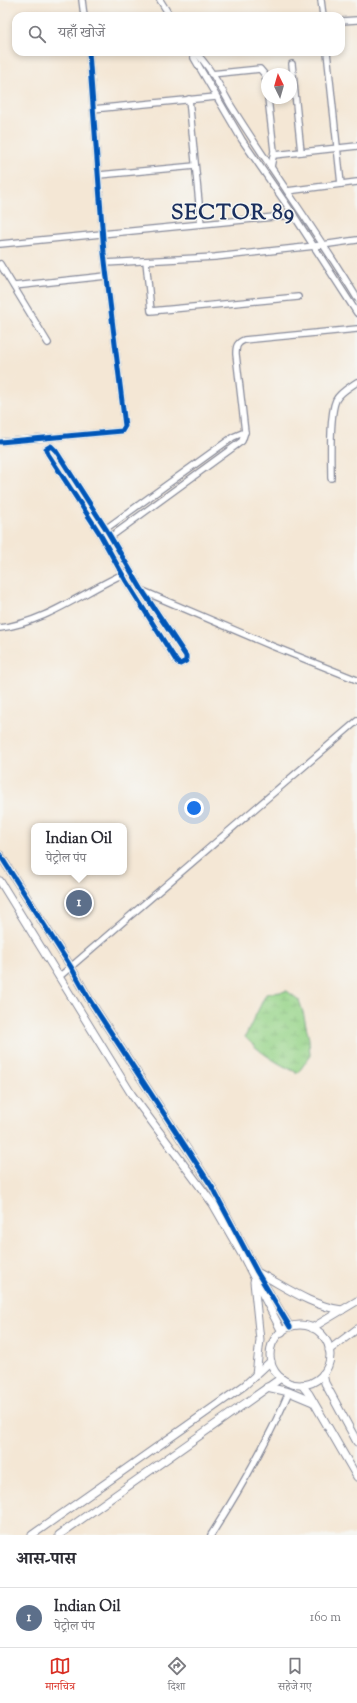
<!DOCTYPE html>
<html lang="hi">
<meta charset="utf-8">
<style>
body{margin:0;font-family:"Sorts Mill Goudy","Noto Serif Devanagari",serif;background:#f7f7f7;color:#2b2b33}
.compass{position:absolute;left:261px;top:68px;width:36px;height:36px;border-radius:50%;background:#fff;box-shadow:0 2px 6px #0003;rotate:355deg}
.you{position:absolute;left:194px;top:808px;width:14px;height:14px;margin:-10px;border:3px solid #fff;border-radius:50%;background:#1a73e8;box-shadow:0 0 0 6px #1a73e833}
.badge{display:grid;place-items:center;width:26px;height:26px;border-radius:50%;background:#d93025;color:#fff;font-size:13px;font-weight:700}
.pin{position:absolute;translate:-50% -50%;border:2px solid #fff;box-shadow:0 1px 4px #0006}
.popup{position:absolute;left:31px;top:823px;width:96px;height:52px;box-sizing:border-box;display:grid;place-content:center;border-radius:8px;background:#fff;filter:drop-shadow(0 1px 3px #0005);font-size:13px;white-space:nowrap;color:#7c7c81}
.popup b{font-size:15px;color:#2b2b33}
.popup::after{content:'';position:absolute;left:50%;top:100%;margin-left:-8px;border:8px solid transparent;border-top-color:#fff}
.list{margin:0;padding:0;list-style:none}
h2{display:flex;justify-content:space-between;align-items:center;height:52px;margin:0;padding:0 16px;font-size:17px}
h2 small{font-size:13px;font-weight:400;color:#7c7c81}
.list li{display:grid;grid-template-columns:26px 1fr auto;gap:12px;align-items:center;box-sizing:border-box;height:60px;padding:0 16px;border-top:1px solid #e1e1e2}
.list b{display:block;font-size:15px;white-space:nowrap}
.list p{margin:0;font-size:13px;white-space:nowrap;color:#7c7c81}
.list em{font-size:13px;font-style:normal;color:#7c7c81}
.icon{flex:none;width:22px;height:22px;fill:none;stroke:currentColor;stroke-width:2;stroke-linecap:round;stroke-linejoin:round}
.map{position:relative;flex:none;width:357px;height:1535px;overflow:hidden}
.search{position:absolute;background:#fff;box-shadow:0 2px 6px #0003;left:12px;right:12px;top:12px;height:44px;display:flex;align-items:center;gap:10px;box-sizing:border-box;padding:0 14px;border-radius:12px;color:#7c7c81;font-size:15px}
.sheet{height:112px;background:#fff}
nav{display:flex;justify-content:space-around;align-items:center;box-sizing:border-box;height:56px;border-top:1px solid #e1e1e2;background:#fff;font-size:11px;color:#7c7c81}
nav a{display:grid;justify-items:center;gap:2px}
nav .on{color:#d93025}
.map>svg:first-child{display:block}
.wetland{fill:url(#wetland-marsh);stroke:#598274}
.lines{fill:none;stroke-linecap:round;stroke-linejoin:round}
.minor-casing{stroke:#888b9a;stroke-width:8}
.tertiary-casing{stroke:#888b9a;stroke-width:9}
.minor{stroke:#fff;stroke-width:5.5}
.tertiary{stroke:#fff;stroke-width:7}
.cycleway-casing{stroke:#f6f6f2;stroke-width:8}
.cycleway{stroke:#0057b8;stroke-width:5}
.labels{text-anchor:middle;stroke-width:3;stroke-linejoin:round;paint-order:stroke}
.district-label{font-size:21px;font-weight:bold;letter-spacing:1px;fill:#1b2f5e;stroke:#f6f6f2}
</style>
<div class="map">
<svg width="357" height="1535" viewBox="0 0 357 1535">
<defs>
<pattern id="wetland-marsh" width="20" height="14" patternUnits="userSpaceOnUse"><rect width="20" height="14" fill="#97d489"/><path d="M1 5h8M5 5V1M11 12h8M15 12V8" fill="none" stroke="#82b679"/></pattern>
</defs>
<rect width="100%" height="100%" fill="#f6f6f2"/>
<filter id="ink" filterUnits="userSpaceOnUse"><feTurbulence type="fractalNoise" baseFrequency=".025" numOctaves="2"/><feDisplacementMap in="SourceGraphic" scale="8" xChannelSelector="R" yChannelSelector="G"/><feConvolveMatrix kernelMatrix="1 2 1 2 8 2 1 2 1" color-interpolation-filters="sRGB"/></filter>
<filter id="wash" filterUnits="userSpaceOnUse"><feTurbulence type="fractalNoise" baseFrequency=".012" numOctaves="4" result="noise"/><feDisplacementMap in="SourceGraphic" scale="16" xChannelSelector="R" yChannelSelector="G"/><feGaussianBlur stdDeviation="0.9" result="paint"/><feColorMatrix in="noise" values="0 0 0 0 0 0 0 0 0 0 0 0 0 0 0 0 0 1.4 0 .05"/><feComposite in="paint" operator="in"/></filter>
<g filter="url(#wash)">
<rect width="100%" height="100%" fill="#f4e7d5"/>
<path class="wetland" d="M287,991L299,1000L303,1012L309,1039L310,1056L298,1073C278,1064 261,1054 245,1037L266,994Z"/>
</g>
<g filter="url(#ink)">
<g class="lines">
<defs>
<g id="minor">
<path d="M82,0L84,16"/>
<path d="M160,0L170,16"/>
<path d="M321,0L323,16"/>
<path d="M341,21L357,20"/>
<path d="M193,52L194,58L242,140L291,211L357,313"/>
<path d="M193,52C203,55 224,93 230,104C271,170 317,232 357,298"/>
<path d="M327,52L341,184"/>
<path d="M292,64L301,152"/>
<path d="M211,74L260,69L265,75L267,90"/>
<path d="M268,98L274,151L271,167"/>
<path d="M189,99L201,224"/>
<path d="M93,109L216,97"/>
<path d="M274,155L357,146"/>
<path d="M99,175L195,166"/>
<path d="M287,191L357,182"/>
<path d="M0,244L294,215"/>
<path d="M146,261L151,311L298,297"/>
<path d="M105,263L215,257L315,246L357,240"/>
<path d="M0,264L48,343"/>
<path d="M14,286L106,276"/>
<path d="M0,442L122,431L125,426L104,253L89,52"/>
<path d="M51,446L56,451L106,529L142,590L186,656V661L180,664L177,662L126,581L100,534L48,454L46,449Z"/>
<path d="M331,478C331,460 329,415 336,400C340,392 350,387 357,382"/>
<path d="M104,530L233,437L245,432"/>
<path d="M109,538L242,441L245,432L236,354C236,346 237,343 244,340L357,329"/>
<path d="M143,591L272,646L357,680"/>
<path d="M0,628C48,622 87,589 130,571"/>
<path d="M59,977L357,721"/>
<path d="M211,1535C241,1488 267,1443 289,1392"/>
</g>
<g id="tertiary">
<path d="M0,855L71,967L89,999L212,1187L257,1272L290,1327"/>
<path d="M0,881L132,1095L213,1204L244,1258L282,1332"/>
<path d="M257,1272C284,1286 311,1306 342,1310"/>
<path d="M254,1282L260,1340L256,1375"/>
<circle cx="300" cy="1355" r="30"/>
<path d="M312,1328L357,1301"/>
<path d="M329,1350L357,1329"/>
<path d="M323,1374L325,1383L357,1442"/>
<path d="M302,1385L309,1394L357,1477"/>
<path d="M267,1387L289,1392L313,1402"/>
<path d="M32,1535L245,1385L271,1361"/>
<path d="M59,1535L281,1378"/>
</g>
</defs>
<use href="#minor" class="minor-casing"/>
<use href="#tertiary" class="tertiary-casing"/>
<use href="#minor" class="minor"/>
<use href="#tertiary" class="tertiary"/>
<defs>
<g id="cycleway">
<path d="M0,442L122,431L125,426L104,253L89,52"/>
<path d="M51,446L56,451L106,529L142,590L186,656V661L180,664L177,662L126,581L100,534L48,454L46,449Z"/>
<path d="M0,855L71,967L89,999L212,1187L257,1272L290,1327"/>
</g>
</defs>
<use href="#cycleway" class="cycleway-casing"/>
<use href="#cycleway" class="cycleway"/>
</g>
</g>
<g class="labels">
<g class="district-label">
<text x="233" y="219">SECTOR 89</text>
</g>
</g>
</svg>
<svg class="compass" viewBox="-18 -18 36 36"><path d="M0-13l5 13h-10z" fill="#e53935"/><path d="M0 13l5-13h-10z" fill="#7c7c81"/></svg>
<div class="you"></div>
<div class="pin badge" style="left:79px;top:903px;background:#5c6f8a">1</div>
<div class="popup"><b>Indian Oil</b>पेट्रोल पंप</div>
<div class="search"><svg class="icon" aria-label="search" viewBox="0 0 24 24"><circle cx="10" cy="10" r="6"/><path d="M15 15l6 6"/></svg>यहाँ खोजें</div>
</div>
<section class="sheet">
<h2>आस-पास<small></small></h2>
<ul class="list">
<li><span class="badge" style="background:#5c6f8a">1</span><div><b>Indian Oil</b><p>पेट्रोल पंप</p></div><em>160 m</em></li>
</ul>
</section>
<nav>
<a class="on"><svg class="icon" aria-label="map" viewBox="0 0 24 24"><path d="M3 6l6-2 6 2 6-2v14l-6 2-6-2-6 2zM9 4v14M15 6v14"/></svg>मानचित्र</a>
<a><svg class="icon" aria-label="directions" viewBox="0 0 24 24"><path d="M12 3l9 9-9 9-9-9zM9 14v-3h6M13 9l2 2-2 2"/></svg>दिशा</a>
<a><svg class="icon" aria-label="saved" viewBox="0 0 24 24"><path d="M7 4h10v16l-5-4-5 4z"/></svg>सहेजे गए</a>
</nav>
